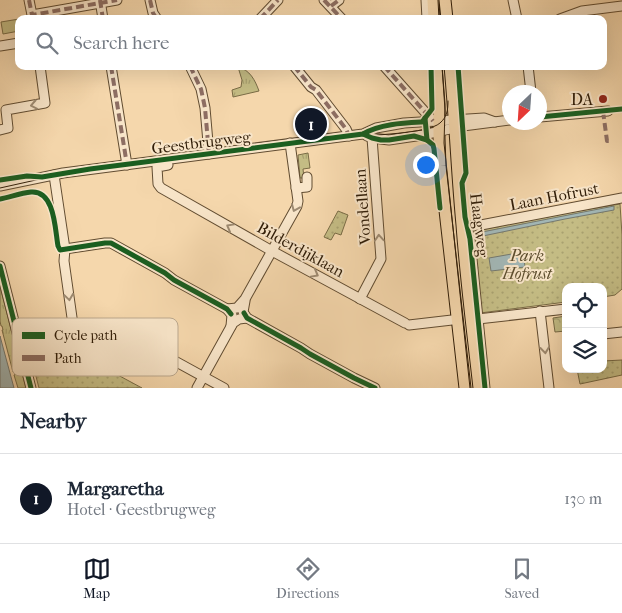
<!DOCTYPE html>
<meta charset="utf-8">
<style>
body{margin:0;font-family:"IM FELL French Canon",serif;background:#f6f6f7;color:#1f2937}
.controls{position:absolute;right:15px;bottom:15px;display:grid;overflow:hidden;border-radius:10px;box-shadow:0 5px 20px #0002}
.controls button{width:45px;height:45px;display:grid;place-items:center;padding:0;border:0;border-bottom:1px solid #e0e1e3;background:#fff;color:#1f2937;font:25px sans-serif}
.compass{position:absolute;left:502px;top:85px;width:45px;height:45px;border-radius:50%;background:#fff;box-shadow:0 5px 20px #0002;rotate:205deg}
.you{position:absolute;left:425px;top:164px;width:18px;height:18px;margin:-12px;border:4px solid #fff;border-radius:50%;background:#1a73e8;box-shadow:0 0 0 8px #1a73e833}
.badge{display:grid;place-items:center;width:32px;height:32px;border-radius:50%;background:#111827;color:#fff;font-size:16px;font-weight:700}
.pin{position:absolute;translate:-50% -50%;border:2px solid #fff;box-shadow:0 1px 5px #0006}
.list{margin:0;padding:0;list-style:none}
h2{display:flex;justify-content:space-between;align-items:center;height:65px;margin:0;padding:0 20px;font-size:21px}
h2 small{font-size:16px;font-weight:400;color:#747a83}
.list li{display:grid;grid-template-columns:32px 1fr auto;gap:15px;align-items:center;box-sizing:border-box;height:90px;padding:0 20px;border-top:1px solid #e0e1e3}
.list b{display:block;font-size:19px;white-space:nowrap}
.list p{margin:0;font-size:16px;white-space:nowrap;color:#747a83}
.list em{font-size:16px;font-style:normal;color:#747a83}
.icon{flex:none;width:28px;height:28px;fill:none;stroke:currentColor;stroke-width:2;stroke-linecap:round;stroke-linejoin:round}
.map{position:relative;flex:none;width:622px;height:388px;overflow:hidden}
.search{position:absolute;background:#fff;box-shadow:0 5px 20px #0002;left:15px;right:15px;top:15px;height:55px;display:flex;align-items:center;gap:12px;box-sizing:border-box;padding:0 18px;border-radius:10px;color:#747a83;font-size:19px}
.sheet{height:155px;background:#fff}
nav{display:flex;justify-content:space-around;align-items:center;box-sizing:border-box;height:70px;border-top:1px solid #e0e1e3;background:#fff;font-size:14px;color:#747a83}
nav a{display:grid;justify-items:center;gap:2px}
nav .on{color:#111827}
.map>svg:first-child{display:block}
.grass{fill:url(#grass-tufts);stroke:#7a6c46}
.forest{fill:url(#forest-crowns);stroke:#7a6c46}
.park{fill:url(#park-dots);stroke:#7a6c46}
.pitch{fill:#c4bc84;stroke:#7a6c46}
.water{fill:#a2b7b6;stroke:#747970}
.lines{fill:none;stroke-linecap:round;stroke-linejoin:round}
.minor-casing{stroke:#614c31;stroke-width:11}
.major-casing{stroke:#301d08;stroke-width:13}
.minor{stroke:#f8e5c9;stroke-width:9}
.major{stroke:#f5d7ac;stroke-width:11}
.tram{stroke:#301d08;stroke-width:1}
.quiet{stroke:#8d6e63;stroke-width:4;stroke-dasharray:8 4;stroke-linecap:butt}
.cycleway-casing{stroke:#f8e5c9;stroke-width:8}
.cycleway{stroke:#1b5e20;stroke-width:5}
.oneway{stroke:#9e8b72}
.poi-dot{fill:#8f2418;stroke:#f8e5c9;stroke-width:2}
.labels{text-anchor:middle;stroke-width:4;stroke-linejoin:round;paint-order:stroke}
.poi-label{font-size:16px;fill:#301d08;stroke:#f8e5c9;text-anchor:end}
.street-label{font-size:16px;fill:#301d08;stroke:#f8e5c9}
.park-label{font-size:16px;font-style:italic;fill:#5c4d2d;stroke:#f8e5c9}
.key{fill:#f8e5c9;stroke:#bca98f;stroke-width:1}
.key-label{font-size:14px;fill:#301d08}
</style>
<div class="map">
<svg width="622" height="388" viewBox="0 0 622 388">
<defs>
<pattern id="grass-tufts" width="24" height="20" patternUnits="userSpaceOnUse" patternTransform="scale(1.25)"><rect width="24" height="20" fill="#c4bc84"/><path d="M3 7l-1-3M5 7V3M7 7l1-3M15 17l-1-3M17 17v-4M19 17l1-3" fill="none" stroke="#a9a170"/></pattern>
<pattern id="forest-crowns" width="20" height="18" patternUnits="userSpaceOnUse" patternTransform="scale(1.25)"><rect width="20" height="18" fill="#c4bc84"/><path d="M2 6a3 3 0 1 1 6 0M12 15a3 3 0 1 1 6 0" fill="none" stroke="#a9a170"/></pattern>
<pattern id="park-dots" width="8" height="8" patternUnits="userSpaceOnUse" patternTransform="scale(1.25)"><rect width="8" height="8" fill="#c4bc84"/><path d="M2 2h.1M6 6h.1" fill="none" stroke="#a9a170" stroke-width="1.8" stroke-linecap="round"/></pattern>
</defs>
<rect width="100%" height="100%" fill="#f5d7ac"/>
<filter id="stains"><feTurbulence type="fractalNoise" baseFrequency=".004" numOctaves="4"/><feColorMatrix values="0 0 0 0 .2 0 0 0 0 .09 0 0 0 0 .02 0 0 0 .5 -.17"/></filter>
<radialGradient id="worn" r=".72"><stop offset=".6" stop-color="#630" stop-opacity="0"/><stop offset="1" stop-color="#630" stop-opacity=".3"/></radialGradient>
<g class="grass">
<path d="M238,67C250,70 255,80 259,91L233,97L232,90L241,87L242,80Z"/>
<path d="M308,153L310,168L303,169L304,178H300L298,155Z"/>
<path d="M0,286L26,388H18L14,375H15L14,372H13L2,330H3L2,326H1L0,321Z"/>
</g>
<path class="forest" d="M566,316V331L555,332L553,318Z"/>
<g class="park">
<path d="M620,204L622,235V289L615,295L603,297V287H566V302L480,313L472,239L475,231L560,214Z"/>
<path d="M338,211L348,215L341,235L335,233L331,240L324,237Z"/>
<path d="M128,341L127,353L116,374L142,388H39L32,361Z"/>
<path d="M622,360V375L580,384L577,369H603V361Z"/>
</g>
<path class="pitch" d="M19,19V31L3,34L1,22Z"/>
<g class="water">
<path d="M614,206V210L565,219L478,237L477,233Z"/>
<path d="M523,252L525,267L491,271L489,258Z"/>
<path d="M0,336L14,388H0Z"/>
</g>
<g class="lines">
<defs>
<g id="minor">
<path d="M29,0L32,15L117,0"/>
<path d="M100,0L103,19"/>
<path d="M150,0L153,13L157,19"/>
<path d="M324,0L342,19"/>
<path d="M426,0L427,19"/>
<path d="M513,0L517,19"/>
<path d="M331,6L339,0"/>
<path d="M260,19L278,0"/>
<path d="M560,19L582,11L622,6"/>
<path d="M0,46L19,43"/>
<path d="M111,66L127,165"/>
<path d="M190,66L201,89L205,108L209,154"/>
<path d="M294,66L311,87L316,90L346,129L349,136"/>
<path d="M384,66L433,121"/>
<path d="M528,66L531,92"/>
<path d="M540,117L608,111"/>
<path d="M0,130L8,128L6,110L45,103L40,66"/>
<path d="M367,136L372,138L389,140L423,135L463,126L510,120"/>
<path d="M168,165L157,167L158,184L161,188L272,251L405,323"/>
<path d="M54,175L65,249L64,261L76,346"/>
<path d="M0,186L63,173L363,134L376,128L404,123L484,118L495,122"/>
<path d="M296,188L307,187V177"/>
<path d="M462,226L481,225L622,198"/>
<path d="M467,227L470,239L485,388"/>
<path d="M65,249L105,243H111L165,273L174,280L227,309L232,315L231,326"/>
<path d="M0,266L31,388"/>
<path d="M360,299L381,259L372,138"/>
<path d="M245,301L243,312L247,318L301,348L310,354L354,378L375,388"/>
<path d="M227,309L237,308L245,299L297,206L298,201L290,143"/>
<path d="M540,311L549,388"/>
<path d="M478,319L566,309"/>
<path d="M409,325L452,320"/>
<path d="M603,334L622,332"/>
<path d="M22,357L126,336L131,337L224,388"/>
<path d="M197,388L233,323L239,319L247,318"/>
</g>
<g id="major">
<path d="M433,0L434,19"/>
<path d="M445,0L447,19"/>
<path d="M436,66L439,104V138L440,166L465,388"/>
<path d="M450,66C455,119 457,172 462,225C466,280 473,334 479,388"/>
</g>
</defs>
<use href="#minor" class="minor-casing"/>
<use href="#major" class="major-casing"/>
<use href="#minor" class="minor"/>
<use href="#major" class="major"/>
<g class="tram">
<path d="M438,0L439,19"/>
<path d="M442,66L445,110L444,143L470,388"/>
<path d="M0,188L54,176L349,137C368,135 428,134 440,123C447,117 448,110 448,101"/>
</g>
<g class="quiet">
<path d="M29,0L32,15L117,0"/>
<path d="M100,0L103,19"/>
<path d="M150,0L153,13L157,19"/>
<path d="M324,0L342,19"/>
<path d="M331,6L339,0"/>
<path d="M260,19L278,0"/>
<path d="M111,66L127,165"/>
<path d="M190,66L201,89L205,108L209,154"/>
<path d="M294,66L311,87L316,90L346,129L349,136"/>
<path d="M384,66L433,121"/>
<path d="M603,111L607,141H611"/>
</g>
<defs>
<g id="cycleway">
<path d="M458,66L466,173L462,183L465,217L470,239L485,388"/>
<path d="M540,117L622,109"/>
<path d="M425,118L427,140L433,145L434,149L440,208"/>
<path d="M363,134L372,138L381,140H389L414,136L427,140"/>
<path d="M0,180L27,176L42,177L90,169L363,134C380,124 403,123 422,122L432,109L431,66"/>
<path d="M0,199C10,197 21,193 31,192C55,190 55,230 58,246L60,250L105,243H111L165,273L174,280L227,309L231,314"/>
<path d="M0,266L31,388"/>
<path d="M244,313L247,318L301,348L310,354L354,378L375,388"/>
</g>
</defs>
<use href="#cycleway" class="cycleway-casing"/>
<use href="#cycleway" class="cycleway"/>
</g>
<defs><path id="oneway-chevron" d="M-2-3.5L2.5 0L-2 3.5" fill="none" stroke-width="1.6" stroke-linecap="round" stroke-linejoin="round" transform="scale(1.25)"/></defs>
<g class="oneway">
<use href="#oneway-chevron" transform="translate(34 105) rotate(169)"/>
<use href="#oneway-chevron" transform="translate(295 208) rotate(113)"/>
<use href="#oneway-chevron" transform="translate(230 227) rotate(-151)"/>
<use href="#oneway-chevron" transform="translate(379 238) rotate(-94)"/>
<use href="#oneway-chevron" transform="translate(315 274) rotate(29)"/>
<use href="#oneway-chevron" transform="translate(69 297) rotate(82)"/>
<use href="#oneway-chevron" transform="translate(545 350) rotate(84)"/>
</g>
<circle class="poi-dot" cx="603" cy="99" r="5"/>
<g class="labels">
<g class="poi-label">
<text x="593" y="105">DA</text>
</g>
<g class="street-label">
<text transform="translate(201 142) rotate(-7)" y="6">Geestbrugweg</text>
<text transform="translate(554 196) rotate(-11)" y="6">Laan Hofrust</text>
<text transform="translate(362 207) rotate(-94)" y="6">Vondellaan</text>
<text transform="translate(480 225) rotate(83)" y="6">Haagweg</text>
<text transform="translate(301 249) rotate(29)" y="6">Bilderdijklaan</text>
</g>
<g class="park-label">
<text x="527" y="261">Park<tspan x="527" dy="18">Hofrust</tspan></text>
</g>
</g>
<rect x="12" y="318" width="166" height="58" rx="8" class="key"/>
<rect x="22" y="332" width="23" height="7" fill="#1b5e20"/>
<rect x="22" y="355" width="23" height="6" fill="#8d6e63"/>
<g class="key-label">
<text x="54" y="340">Cycle path</text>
<text x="54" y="363">Path</text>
</g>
<rect width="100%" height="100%" filter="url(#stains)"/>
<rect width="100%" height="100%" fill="url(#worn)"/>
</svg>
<div class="controls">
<button><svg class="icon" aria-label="locate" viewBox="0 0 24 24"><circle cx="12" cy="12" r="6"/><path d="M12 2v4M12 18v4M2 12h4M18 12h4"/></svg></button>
<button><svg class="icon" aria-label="layers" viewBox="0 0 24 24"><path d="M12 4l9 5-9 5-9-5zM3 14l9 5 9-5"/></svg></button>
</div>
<svg class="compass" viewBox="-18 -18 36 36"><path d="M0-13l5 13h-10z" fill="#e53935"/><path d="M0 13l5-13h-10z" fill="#747a83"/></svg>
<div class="you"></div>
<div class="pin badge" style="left:311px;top:124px">1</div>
<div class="search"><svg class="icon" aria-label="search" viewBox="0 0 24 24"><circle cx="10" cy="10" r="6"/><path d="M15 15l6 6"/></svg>Search here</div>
</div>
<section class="sheet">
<h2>Nearby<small></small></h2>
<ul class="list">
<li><span class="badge">1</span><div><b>Margaretha</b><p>Hotel · Geestbrugweg</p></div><em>130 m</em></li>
</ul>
</section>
<nav>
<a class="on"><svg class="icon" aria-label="map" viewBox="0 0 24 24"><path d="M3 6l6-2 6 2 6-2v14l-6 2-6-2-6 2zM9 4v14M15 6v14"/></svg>Map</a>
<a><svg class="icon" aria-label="directions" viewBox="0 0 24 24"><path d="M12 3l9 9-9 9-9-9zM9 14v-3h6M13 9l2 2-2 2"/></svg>Directions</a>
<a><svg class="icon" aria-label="saved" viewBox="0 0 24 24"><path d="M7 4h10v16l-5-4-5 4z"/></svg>Saved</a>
</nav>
